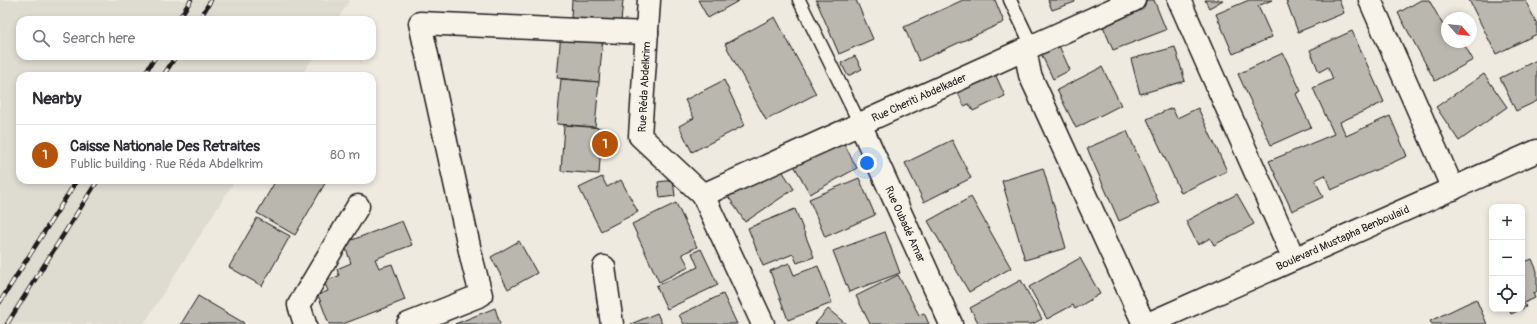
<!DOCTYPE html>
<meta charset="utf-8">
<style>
body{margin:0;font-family:Pangolin,sans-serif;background:#f7f7f7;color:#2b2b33}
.controls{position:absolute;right:12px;bottom:12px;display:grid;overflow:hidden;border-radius:8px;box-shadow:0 2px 6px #0003}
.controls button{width:36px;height:36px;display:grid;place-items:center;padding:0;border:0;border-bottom:1px solid #e1e1e2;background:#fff;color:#2b2b33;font:20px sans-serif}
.compass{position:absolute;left:1441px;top:12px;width:36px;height:36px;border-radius:50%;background:#fff;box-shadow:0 2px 6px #0003;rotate:117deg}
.you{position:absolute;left:867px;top:163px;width:14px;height:14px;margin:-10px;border:3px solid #fff;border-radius:50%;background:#1a73e8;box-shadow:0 0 0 6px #1a73e833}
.badge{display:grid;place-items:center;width:26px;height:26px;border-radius:50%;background:#b45309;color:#fff;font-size:13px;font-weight:700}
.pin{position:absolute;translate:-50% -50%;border:2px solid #fff;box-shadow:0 1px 4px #0006}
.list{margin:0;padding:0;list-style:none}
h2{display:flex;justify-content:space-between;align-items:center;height:52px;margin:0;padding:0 16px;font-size:17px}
h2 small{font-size:13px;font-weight:400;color:#7c7c81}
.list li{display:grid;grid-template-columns:26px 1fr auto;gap:12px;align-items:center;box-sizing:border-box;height:60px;padding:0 16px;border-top:1px solid #e1e1e2}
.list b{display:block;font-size:15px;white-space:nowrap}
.list p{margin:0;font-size:13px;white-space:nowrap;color:#7c7c81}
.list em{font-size:13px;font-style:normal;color:#7c7c81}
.icon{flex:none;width:22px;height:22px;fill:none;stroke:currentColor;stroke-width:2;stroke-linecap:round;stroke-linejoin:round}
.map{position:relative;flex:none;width:1537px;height:324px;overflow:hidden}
.search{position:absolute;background:#fff;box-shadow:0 2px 6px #0003;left:16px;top:16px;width:360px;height:44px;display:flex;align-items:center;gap:10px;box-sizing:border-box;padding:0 14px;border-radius:12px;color:#7c7c81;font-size:15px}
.panel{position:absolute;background:#fff;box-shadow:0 2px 6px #0003;left:16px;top:72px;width:360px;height:112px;border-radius:12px}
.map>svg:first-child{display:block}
.built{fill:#dedbd1}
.building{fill:#bab7af;stroke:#1c1c1c}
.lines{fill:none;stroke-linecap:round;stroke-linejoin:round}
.service-casing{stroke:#1c1c1c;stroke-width:15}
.minor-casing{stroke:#1c1c1c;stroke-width:25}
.secondary-casing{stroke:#1c1c1c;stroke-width:25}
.service{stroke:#f7f3e8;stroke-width:12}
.minor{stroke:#f7f3e8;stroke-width:22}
.secondary{stroke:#f7f3e8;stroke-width:22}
.rail-casing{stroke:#1c1c1c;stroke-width:4.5}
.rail{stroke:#f7f3e8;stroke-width:3;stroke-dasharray:9;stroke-linecap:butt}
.labels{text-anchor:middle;stroke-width:3;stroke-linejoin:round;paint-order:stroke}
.street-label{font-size:11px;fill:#1c1c1c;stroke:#f7f3e8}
</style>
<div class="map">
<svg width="1537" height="324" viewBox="0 0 1537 324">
<rect width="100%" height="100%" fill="#eeeae0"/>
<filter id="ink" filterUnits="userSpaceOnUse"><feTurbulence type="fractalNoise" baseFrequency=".025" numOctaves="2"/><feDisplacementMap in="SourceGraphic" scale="8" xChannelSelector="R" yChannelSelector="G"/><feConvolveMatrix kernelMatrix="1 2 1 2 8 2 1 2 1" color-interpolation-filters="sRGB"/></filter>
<g filter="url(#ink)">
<path class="built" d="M0,0H350L337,20H20V56H314L301,76H20V180H235L144,324H0Z"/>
<g class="building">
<path d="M572,0H623L621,22L571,18Z"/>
<path d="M698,0H740L708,18Z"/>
<path d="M816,0H856L873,39L839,54Z"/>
<path d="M963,0H995L1004,22L919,61L904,27Z"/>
<path d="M1048,0H1074L1075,2L1052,10Z"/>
<path d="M1148,0H1154L1166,30L1113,50L1100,19Z"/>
<path d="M1205,0H1223L1209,8Z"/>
<path d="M1249,0H1272L1258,6L1272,37L1233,54L1216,14Z"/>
<path d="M1286,0H1339L1344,13L1298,32Z"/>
<path d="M1421,0H1429L1443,25L1447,23V42H1463L1473,60L1435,81L1398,13Z"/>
<path d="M1469,0H1525L1537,24V34L1496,54Z"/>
<path d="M775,17L816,94L766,120L725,44Z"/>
<path d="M1352,31L1384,102L1340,122L1346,136L1390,116L1407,156L1331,190L1325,175L1315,180L1323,197L1292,211L1269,161L1334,134L1313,88L1333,79L1328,67L1319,72L1310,50Z"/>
<path d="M561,33L603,37L599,82L557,78Z"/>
<path d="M1055,37L1070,70L1053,79L1037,45Z"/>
<path d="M1175,47L1185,81L1140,94L1131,59Z"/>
<path d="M1283,53L1301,91L1296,94L1311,127L1271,145L1238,74Z"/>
<path d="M855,56L862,69L848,76L841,63Z"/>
<path d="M1537,60V101L1516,111L1500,78Z"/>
<path d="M992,67L1005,96L973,111L969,104L964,106L954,84Z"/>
<path d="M1102,67L1121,105L1076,128L1057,90Z"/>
<path d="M1484,74L1507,107L1459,141L1436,107Z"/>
<path d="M561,79L599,82L595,127L557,124Z"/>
<path d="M724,80L745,125L692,152L679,126L694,118L685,100Z"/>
<path d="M1172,108L1177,118L1198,108L1227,171L1181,193L1147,119Z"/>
<path d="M564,125L602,128L599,174L561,171Z"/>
<path d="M1127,131L1159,203L1119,221L1087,148Z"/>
<path d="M839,134L857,168L810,194L791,160Z"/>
<path d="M952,140L971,178L924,202L905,163Z"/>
<path d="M775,160L794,189L745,222L726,193Z"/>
<path d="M1043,168L1066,248L1025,260L1002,181Z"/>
<path d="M602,177L607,187L621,180L638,212L601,231L579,188Z"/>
<path d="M859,178L875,215L825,237L809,199Z"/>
<path d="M276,180H327L295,235L257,213Z"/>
<path d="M673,180L675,196L660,198L658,182Z"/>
<path d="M1237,194L1254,224L1214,245L1210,238L1198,245L1186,221Z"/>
<path d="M971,197L1011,268L969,292L928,221Z"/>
<path d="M676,203L697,247L682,254L689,267L659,282L632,224Z"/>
<path d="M795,209L814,257L797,263L793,254L763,266L748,228Z"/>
<path d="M257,218L290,236L262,286L229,267Z"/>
<path d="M402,221L412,245L375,259L379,268L392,264L405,300L343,324H329L318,295L328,291L324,281L339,276L337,269L351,263L344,243Z"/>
<path d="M885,232L900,273L849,292L833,251Z"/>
<path d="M519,241L537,273L508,289L491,257Z"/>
<path d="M701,249L718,285L667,309L656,286L698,267L692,253Z"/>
<path d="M1080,258L1100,294L1075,309L1073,305L1047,319L1029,287Z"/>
<path d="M1532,259L1537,271V292L1533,293L1535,298L1524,303L1526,307L1511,314L1509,309H1522V263Z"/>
<path d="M789,263L794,275L818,266L832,303L788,320L770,271Z"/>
<path d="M898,275L919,315L924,313L929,324H870L856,296Z"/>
<path d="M1021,280L1042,319L1032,324H979L970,308Z"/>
<path d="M723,294L737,324H684L679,315Z"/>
<path d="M198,296L244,323L243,324H181Z"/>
<path d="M1476,299L1487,324H1432L1430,321Z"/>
<path d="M495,308L500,324H455Z"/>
<path d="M828,309L846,324H815Z"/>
<path d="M657,313L662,324H631Z"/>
</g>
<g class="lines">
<defs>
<g id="service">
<path d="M799,0L860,124"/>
<path d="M1010,0L1032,46"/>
</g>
<g id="minor">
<path d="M649,0L640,136L703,195L763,324"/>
<path d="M1179,0L1294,259"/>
<path d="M1370,0L1453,189"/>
<path d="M1025,49L1030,75L1144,324"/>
<path id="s1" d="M860,124L951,324"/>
<path id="s2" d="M703,195L1134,0"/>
<path d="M604,267L612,324"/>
<path d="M305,324L299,305L358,206"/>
<path d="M408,324L481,295L472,260L420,23L647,33"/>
</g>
<g id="secondary">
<path id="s3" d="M1148,324L1537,151"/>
</g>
</defs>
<use href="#service" class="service-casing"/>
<use href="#minor" class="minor-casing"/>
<use href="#secondary" class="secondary-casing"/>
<use href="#service" class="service"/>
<use href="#minor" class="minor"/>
<use href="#secondary" class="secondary"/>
<defs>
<g id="rail">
<path d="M178,20L191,0"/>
<path d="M199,20L211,0"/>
<path d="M143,76L156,56"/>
<path d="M163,76L176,56"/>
<path d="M0,302L77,180"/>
<path d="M7,324L98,180"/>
</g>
</defs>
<use href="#rail" class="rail-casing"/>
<use href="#rail" class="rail"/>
</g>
</g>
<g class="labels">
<g class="street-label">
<text transform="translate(644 87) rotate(-87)" y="4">Rue Réda Abdelkrim</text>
<text dy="4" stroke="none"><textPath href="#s2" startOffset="237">Rue Cheriti Abdelkader</textPath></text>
<text dy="4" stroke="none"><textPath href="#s1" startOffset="110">Rue Oubadé Amar</textPath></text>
<text dy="4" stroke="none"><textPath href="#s3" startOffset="213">Boulevard Mustapha Benboulaïd</textPath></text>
</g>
</g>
</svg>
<div class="controls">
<button>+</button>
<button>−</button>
<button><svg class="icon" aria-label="locate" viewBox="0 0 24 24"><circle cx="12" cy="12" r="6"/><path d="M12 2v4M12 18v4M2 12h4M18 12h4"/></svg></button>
</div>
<svg class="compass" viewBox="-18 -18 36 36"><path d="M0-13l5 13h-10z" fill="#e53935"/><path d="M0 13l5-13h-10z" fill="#7c7c81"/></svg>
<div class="you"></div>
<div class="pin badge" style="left:605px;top:144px">1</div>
<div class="search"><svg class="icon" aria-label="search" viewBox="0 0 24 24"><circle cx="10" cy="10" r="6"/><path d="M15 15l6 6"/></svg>Search here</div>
<section class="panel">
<h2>Nearby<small></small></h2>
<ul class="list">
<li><span class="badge">1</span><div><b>Caisse Nationale Des Retraites</b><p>Public building · Rue Réda Abdelkrim</p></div><em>80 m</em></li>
</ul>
</section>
</div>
